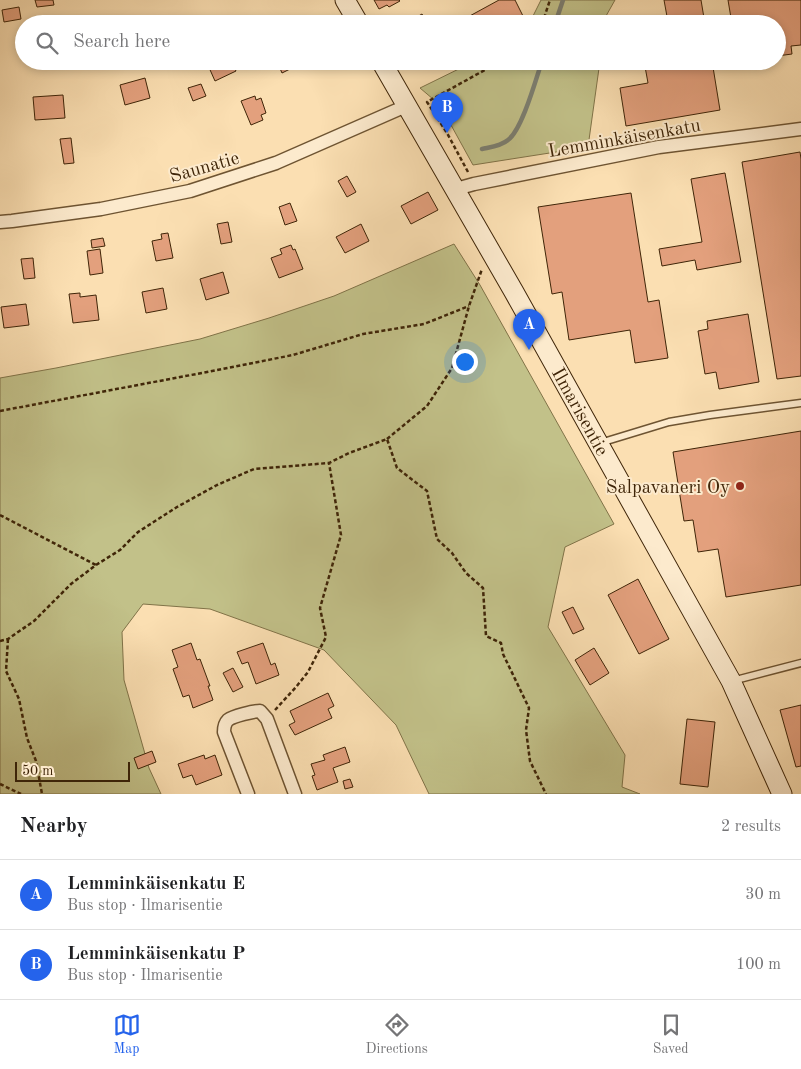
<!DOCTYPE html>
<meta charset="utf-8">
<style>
body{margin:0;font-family:"Old Standard TT",serif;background:#f6f6f6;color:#202124}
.scale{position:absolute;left:15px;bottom:12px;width:115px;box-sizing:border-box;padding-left:5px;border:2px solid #3f2508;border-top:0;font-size:14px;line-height:18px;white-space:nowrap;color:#3f2508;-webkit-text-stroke:4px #fceacd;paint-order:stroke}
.you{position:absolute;left:464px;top:361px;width:18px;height:18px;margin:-12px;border:4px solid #fff;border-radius:50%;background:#1a73e8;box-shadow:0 0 0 8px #1a73e833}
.badge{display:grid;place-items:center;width:32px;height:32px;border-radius:50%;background:#2563eb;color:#fff;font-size:16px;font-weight:700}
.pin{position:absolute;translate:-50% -41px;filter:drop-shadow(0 1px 2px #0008)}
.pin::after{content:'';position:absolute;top:26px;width:18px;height:15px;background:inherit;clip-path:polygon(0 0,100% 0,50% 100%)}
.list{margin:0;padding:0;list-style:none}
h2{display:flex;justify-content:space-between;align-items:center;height:65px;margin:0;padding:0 20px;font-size:21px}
h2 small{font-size:16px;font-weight:400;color:#757577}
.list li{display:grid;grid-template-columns:32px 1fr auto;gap:15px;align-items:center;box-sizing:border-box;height:70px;padding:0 20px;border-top:1px solid #e0e0e0}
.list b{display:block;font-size:19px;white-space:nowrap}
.list p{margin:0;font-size:16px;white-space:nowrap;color:#757577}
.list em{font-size:16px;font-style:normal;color:#757577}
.icon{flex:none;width:28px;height:28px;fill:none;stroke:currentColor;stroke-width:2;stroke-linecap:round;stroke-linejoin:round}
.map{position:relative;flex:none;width:801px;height:794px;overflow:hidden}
.search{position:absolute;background:#fff;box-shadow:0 2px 8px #0003;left:15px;right:15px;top:15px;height:55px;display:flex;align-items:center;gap:12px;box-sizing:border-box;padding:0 18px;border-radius:28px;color:#757577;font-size:19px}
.sheet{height:205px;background:#fff}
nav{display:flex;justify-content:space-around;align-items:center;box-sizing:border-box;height:70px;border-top:1px solid #e0e0e0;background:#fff;font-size:14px;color:#757577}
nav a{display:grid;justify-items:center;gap:2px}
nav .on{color:#2563eb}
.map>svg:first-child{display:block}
.green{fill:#c2c189;stroke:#807348}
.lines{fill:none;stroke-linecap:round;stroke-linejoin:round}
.stream{stroke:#7b7e71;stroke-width:4.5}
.building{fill:#e3a07d;stroke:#3f2508}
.lane-casing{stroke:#6e5432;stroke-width:9}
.street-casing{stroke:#6e5432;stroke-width:15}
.secondary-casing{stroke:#3f2508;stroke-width:21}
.path{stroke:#3f2508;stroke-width:2.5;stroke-dasharray:4 2.5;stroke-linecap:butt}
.lane{stroke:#fceacd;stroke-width:6}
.street{stroke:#fceacd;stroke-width:12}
.secondary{stroke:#fceacd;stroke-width:19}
.poi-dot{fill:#8f2418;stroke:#fceacd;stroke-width:2}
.labels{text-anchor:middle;stroke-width:4;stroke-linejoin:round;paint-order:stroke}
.street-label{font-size:19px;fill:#3f2508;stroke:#fceacd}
.poi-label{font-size:19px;fill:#3f2508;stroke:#fceacd;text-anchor:end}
</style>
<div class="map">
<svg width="801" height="794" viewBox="0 0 801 794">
<rect width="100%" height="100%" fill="#fbdfb2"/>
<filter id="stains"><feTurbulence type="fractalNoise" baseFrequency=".004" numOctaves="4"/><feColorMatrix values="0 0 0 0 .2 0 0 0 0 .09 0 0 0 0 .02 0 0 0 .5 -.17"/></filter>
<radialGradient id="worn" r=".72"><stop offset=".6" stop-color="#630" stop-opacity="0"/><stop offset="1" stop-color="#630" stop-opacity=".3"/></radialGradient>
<g class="green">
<path d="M541,0H615L606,16L605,24H529Z"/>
<path d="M475,61H600L588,147L473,165L440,105L420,88Z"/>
<path d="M454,244L480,285L614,524L565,547L548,627L625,755L622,787L640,794H429L396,725L324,650L210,609L143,604L122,632L124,680L149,768L161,794H0V378L56,368L200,339L269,318L334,296Z"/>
</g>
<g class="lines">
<g class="stream">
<path d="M555,24L563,0"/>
<path d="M482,149C491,147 501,146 508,140C522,130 536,79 542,61"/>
</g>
</g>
<g class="building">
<path d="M35,0H53L54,5L37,7Z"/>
<path d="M374,0H399L400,1L389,7L387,5L379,9Z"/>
<path d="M499,0H515L524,18L513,24H455Z"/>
<path d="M664,0H701L705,24H661L668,22Z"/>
<path d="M728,0H801V45L791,46L792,54L777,56V24H732Z"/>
<path d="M19,7L21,19L4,22L2,10Z"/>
<path d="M422,14L428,24H409L408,22Z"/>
<path d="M138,16L140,24H127L126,19Z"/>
<path d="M212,61H231L236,71L215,81L207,63Z"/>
<path d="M289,61L292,68L282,73L279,66Z"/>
<path d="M644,61H712L720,110L626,126L620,88L648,83Z"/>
<path d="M145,78L150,98L125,105L120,85Z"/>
<path d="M201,84L206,96L193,101L188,88Z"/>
<path d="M63,95L65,118L35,120L33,97Z"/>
<path d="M255,96L256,100L261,98L266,113L261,115L263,120L251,125L241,101Z"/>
<path d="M71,138L74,163L64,164L60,139Z"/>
<path d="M800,152L801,159V376L777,379L742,162Z"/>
<path d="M725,173L741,262L697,270L695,260L662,266L659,249L702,242L691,179Z"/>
<path d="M347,176L356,192L347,197L338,181Z"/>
<path d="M428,192L438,210L411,224L401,206Z"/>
<path d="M631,193L648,302L659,300L668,358L635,363L630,330L569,340L562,292L552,294L538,207Z"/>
<path d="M290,203L297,221L285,225L279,207Z"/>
<path d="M228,222L232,242L221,244L217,224Z"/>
<path d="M361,224L369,241L345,253L336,237Z"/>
<path d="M168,233L173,258L156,261L152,241L162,239L161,234Z"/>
<path d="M103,238L105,246L92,248L91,240Z"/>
<path d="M291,245L293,250L295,249L303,269L279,278L271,258L282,254L280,249Z"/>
<path d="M100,249L103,273L90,275L87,251Z"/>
<path d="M33,258L35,278L24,279L21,259Z"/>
<path d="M223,272L229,293L206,300L200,279Z"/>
<path d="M163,288L167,309L146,313L142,292Z"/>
<path d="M80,293V297L96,295L99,320L73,323L69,294Z"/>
<path d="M26,304L29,325L4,328L1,307Z"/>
<path d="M748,314L759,382L719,389L716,372L705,374L698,331L708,329L707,321Z"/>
<path d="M801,431V585L726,597L718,549L698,552L693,520L684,521L673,452Z"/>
<path d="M638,579L669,639L639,654L608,595Z"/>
<path d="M573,607L584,629L573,634L562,612Z"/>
<path d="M191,643L197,660L200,659L210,686H208L213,700L193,708L189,695L183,697L173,669L178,667L172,650Z"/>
<path d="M263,643L271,665L275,663L279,675L256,684L248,662L242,664L237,652Z"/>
<path d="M594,648L609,673L590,685L575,660Z"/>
<path d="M233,668L243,687L233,692L223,673Z"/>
<path d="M328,693L334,706L328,709L332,718L295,735L289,725L295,722L290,711Z"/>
<path d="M801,705V766L796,767L780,710Z"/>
<path d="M687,719L715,722L708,787L680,784Z"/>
<path d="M345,747L350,762L333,768L338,782L317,790L312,776L315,775L311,764L325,760L323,755Z"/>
<path d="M152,751L156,762L138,769L134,758Z"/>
<path d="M204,755L205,759L215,755L222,775L196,785L192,775L183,778L178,764Z"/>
<path d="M350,779L353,787L345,789L343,781Z"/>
</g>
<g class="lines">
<defs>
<g id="lane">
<path d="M600,443L669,422L710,415L801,403"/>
<path d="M732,681L801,663"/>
</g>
<g id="street">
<path d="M456,189L474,184L659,147L801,129"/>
<path d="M0,222L12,221L101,209L190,191L276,163L406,106"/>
<path d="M248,794L224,732C224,728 225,723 228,720C233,716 254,711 260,711L267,719L295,794"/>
</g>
<g id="secondary">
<path d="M345,0L359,24"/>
<path d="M381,61L514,292L731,681L782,794"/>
</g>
</defs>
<use href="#lane" class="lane-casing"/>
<use href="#street" class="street-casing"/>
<use href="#secondary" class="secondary-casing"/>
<g class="path">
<path d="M542,24L550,0"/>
<path d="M468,172L447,133L427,102L501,61"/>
<path d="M0,411L207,372L293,355L363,334L424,324L469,306"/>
<path d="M387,439L427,406L452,368L469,306L482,269"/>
<path d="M0,515L96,565"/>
<path d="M8,639L6,671L19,699L27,738L36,761L42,794"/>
<path d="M0,641L8,639L34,621L71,584L96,565L120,550L138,532L177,507L217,485L254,469L329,463L349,453L387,439L397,468L427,491L437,539L452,553L466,573L483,588L486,636L501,643L503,654L529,708L526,730L530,761L546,794"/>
<path d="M275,710L296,687L308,672L326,637L320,608L341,535L329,463"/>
<path d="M0,784L21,794"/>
</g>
<use href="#lane" class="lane"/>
<use href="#street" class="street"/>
<use href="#secondary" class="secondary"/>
</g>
<circle class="poi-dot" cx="740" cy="486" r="5"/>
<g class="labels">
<g class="street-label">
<text transform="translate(624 137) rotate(-10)" y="7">Lemminkäisenkatu</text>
<text transform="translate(204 166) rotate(-16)" y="7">Saunatie</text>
<text transform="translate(581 411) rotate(61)" y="7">Ilmarisentie</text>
</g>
<g class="poi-label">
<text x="730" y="493">Salpavaneri Oy</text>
</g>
</g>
<rect width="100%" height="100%" filter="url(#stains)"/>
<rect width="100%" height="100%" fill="url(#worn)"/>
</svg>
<div class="scale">50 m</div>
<div class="you"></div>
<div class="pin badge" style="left:529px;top:350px">A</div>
<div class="pin badge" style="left:447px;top:133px">B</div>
<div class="search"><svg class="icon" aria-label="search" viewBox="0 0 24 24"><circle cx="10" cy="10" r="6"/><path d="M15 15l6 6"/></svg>Search here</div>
</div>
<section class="sheet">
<h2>Nearby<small>2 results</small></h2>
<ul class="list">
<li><span class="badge">A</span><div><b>Lemminkäisenkatu E</b><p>Bus stop · Ilmarisentie</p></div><em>30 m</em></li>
<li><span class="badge">B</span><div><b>Lemminkäisenkatu P</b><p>Bus stop · Ilmarisentie</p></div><em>100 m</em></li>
</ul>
</section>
<nav>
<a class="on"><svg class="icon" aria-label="map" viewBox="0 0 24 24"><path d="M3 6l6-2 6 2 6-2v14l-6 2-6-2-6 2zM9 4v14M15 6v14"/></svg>Map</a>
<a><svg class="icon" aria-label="directions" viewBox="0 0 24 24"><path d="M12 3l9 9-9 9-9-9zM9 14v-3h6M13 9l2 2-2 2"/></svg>Directions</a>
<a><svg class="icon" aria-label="saved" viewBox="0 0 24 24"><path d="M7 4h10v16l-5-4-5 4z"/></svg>Saved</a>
</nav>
